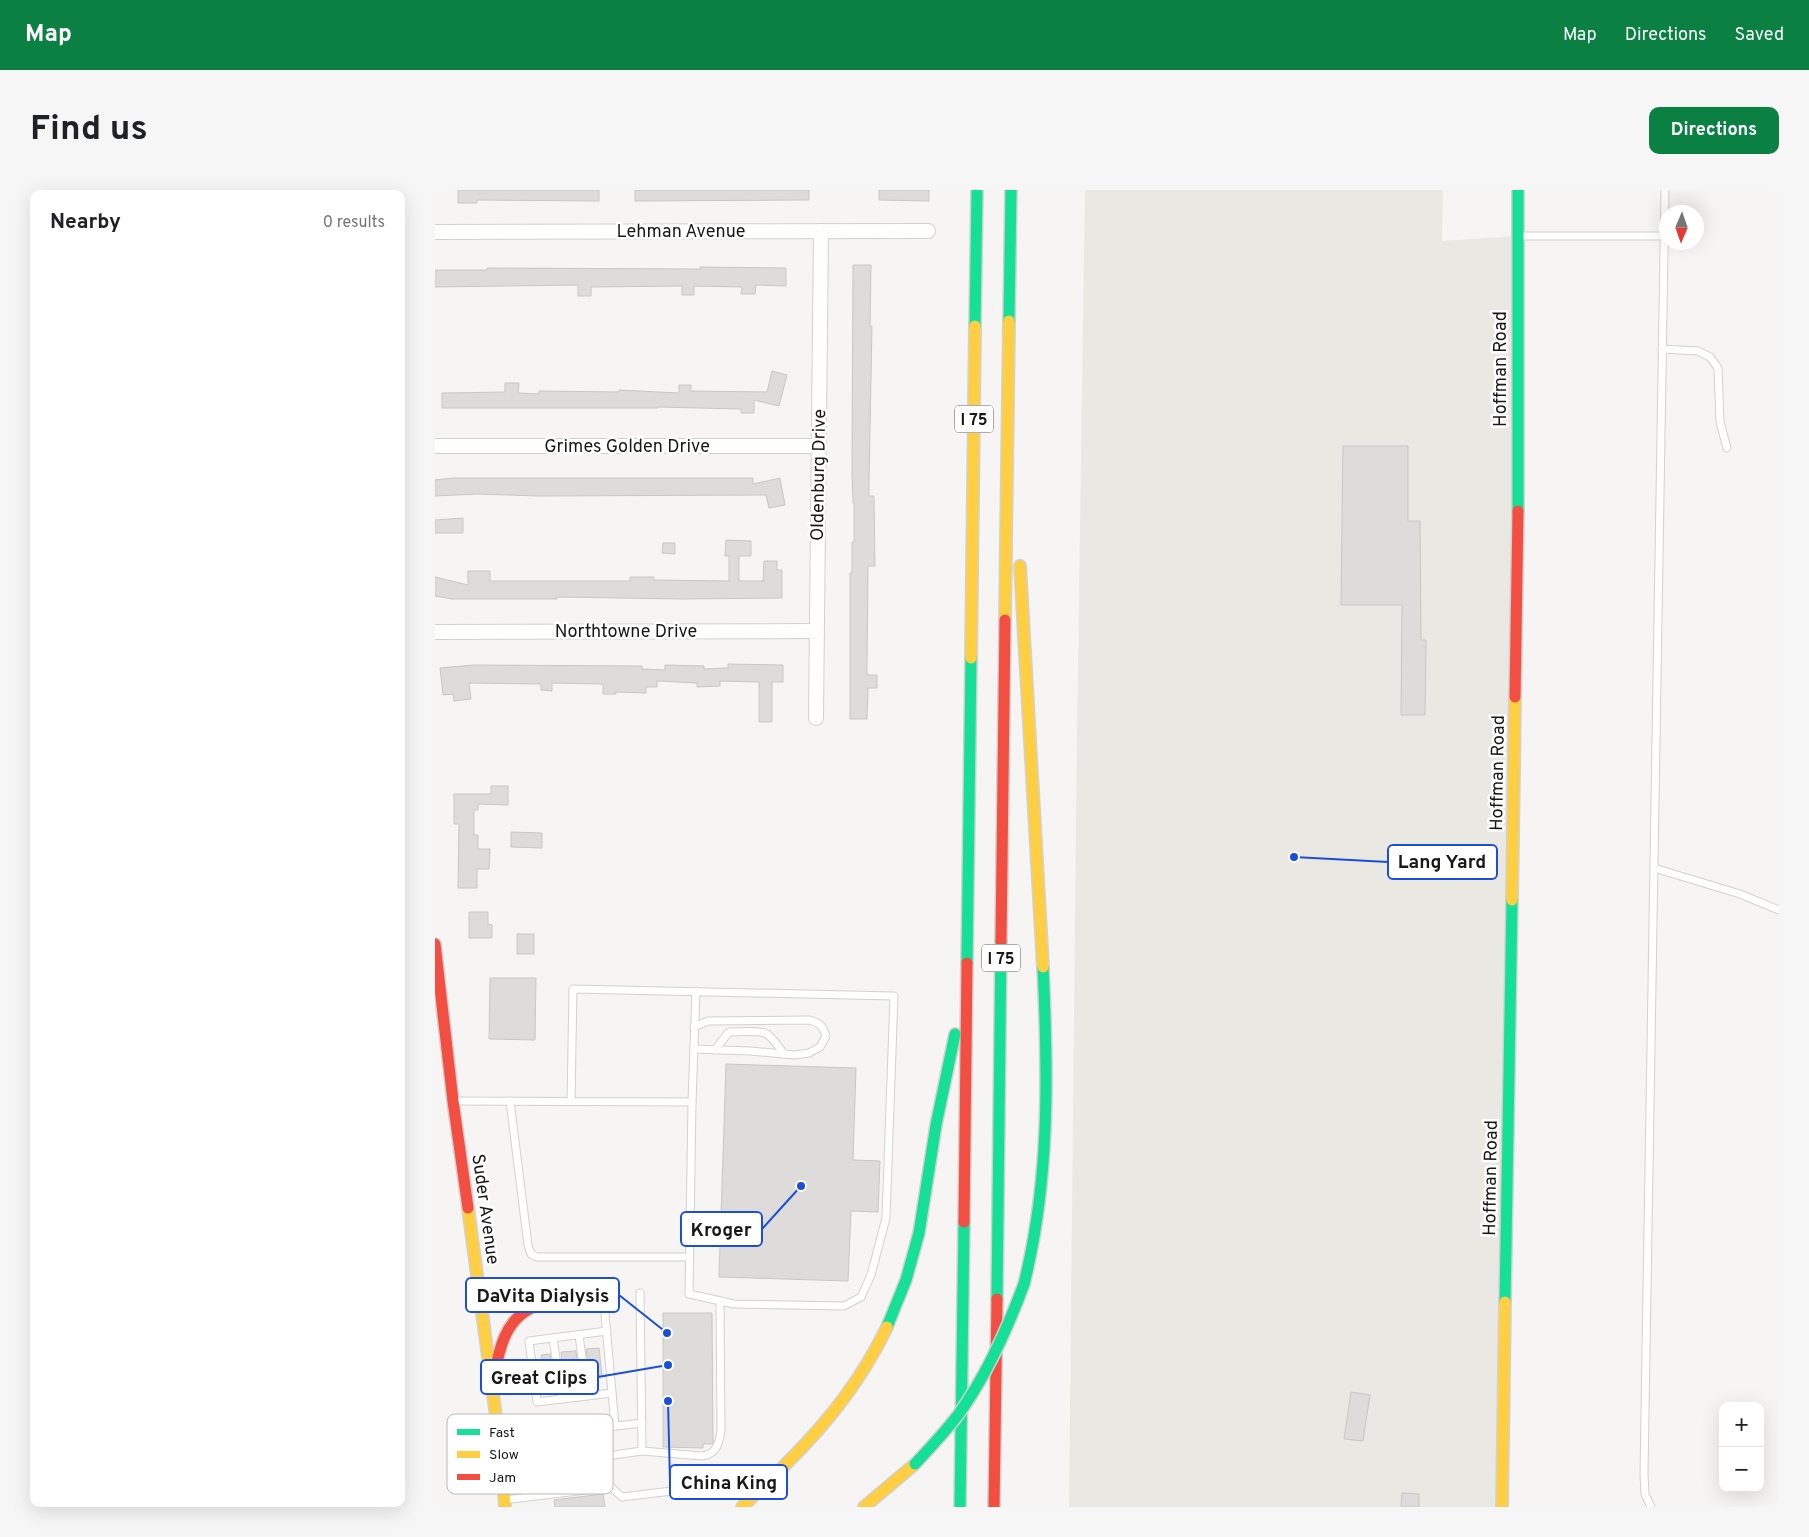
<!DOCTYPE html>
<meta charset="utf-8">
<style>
body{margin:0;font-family:Overpass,sans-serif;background:#f6f6f6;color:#202124}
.controls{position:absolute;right:15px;bottom:15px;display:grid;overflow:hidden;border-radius:10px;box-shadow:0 5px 20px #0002}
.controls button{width:45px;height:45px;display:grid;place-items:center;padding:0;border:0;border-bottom:1px solid #e0e0e0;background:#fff;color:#202124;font:25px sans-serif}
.compass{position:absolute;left:1224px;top:15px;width:45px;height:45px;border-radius:50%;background:#fff;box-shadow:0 5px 20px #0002;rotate:182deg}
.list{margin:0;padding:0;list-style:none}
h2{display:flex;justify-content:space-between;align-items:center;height:65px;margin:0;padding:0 20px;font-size:21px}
h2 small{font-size:16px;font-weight:400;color:#757577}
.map{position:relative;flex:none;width:1344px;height:1317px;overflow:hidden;border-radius:10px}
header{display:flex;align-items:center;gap:30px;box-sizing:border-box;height:70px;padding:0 25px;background:#0b8043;color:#fff}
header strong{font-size:24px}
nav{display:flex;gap:28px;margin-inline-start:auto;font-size:18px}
.intro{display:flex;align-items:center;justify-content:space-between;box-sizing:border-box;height:120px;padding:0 30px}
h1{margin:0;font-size:35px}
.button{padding:12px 22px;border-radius:10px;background:#0b8043;color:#fff;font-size:18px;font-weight:700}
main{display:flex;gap:30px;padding:0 30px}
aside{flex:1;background:#fff;border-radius:10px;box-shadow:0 5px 20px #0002}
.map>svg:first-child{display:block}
.built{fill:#eae8e2}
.building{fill:#dddcdb;stroke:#c8c7c6}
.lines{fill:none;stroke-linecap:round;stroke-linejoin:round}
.lane-casing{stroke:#d2d1d0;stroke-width:9}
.street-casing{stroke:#d2d1d0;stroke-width:16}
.fast-casing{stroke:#d2d1d0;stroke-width:14}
.slow-casing{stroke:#d2d1d0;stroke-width:14}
.jam-casing{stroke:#d2d1d0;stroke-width:14}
.lane{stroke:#fefefd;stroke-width:7}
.street{stroke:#fefefd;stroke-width:14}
.fast{stroke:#16e098;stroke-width:11}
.slow{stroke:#ffcf43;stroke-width:11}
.jam{stroke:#f24e42;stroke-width:11}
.fast-bridge-casing{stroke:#d2d1d0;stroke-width:14;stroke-linecap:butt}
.fast-bridge{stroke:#16e098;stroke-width:11}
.labels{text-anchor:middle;stroke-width:5;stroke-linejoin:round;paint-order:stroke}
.shield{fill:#fff;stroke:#5d5d5d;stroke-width:1}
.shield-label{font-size:16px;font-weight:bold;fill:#181817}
.street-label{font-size:18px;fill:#181817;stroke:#fff}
.key{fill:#fff;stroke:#babab9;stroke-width:1}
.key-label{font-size:14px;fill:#181817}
.leader{fill:none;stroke:#1d4ed8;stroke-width:2}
.callout-dot{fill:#1d4ed8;stroke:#fff;stroke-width:2}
.callout{fill:#fff;stroke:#1d4ed8;stroke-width:2}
.callout-label{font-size:19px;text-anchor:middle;font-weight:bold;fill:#181817}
</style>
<header>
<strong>Map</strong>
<nav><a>Map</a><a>Directions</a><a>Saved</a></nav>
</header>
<div class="intro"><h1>Find us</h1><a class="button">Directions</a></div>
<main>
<aside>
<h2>Nearby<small>0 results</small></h2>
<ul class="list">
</ul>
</aside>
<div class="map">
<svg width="1344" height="1317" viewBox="0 0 1344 1317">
<rect width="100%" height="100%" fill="#f6f5f4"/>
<path class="built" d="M650,0H1008L1007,51L1082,46L1067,1317H634L642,541Z"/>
<g class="building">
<path d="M23,0H164V11L42,10V13H23Z"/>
<path d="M200,0H374V10L200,11Z"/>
<path d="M444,0H494V11L444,10Z"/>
<path d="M418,75H436L435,136H437L434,291V306H439L440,376H433L432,475V485H442V498H433L432,529H415V383H417V352H419V313H418L417,283Z"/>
<path d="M265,77L351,78V96L321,95L320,104H306L307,97L259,96V105H247V96L156,97V106H143V95L0,97V80H52V78L265,79Z"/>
<path d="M337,181L352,185L344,216L319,210V223H306V219L223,217V218H7V203L70,202V193H84L83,203L104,204V201L184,202V200L244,203V195H256V201L332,202Z"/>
<path d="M908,256H973V331H985L986,450H991L990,525H966L967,415H906Z"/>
<path d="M19,288H318V294L345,288L350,315L334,318L331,305L103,306L42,304L0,306V290Z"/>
<path d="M28,328V343H0V330Z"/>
<path d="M291,350L316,351V366H304V391H328L329,371H342V380H347V408L248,409L122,407V409H17L0,406V387L33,395V381H55V391H195V387H219V390L294,391V366H290Z"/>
<path d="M228,353H240V364L227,363Z"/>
<path d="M293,474L348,475V492H337V532H324V492L285,491V496L262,497V493L222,491V497H211V503L181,502V504H168V494L117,493V501L106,500V494L34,493L36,509L19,511L18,504L8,505L5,478L39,475L207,476V479L230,480V475L269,476V479L293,478Z"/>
<path d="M56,596H73V615L43,614V620H39V645H43V659H55L54,679H42V698H23L24,634H19V604H56Z"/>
<path d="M76,642L107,643V658L76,657Z"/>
<path d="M34,722H53V734L57,735V748H34Z"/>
<rect x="82" y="744" width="17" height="20"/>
<path d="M55,788H101L100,850L54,849Z"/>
<path d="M291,874L421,878L418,970L445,971L443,1022L416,1021L413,1091L284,1087Z"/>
<path d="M228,1123H277L278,1252L277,1254H268V1258L228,1257Z"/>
<path d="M164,1158L167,1185L155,1186L151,1159Z"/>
<path d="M141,1161L144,1188L130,1190L126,1162Z"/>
<path d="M115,1164L119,1191L109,1192L106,1165Z"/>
<path d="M916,1202L935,1205L928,1251L909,1249Z"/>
<path d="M967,1303L984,1304V1317H966Z"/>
<path d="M168,1304L170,1317H120L119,1310Z"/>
</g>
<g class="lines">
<defs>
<g id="lane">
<path d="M1084,46H1229"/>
<path d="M1227,159L1263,161L1275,167L1283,178L1285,232L1292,258"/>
<path d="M1219,678L1305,704L1344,720"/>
<path d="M259,859L315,861L360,865L374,863L385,857L391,846C388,836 385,833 374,830L273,831L259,837"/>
<path d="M280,860L294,842C304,842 319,840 330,843C337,846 344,857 349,864"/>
<path d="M19,911L257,912L254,1104L299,1114L409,1116L426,1107L436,1085L451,1028L459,806L138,799L136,911"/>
<path d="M75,911L93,1055L96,1064L102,1067H254"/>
<path d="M257,912L261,801"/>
<path d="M168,1102L180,1236"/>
<path d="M205,1103L207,1261"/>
<path d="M172,1141L94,1151L102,1212L177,1203"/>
<path d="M144,1145L152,1206"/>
<path d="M118,1148L127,1209"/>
<path d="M207,1233L104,1245L107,1275L207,1261L267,1266C282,1264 284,1253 286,1241L285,1111"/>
<path d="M69,1310L176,1297L187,1307L278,1296"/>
<path d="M1216,1317L1210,1304L1209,1284L1230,0"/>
</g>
<g id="street">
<path d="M0,42L493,41"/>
<path d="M0,256H384"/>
<path d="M0,442L382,441"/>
<path d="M381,528L386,41"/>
</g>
<g id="fast">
<path d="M1083,0V321"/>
<path d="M574,131L576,0"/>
<path d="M540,136L542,0"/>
<path d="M532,773L536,468"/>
<path d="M589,1094C615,990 613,884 608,777"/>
<path d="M562,1109L566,751"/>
<path d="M1070,1112L1077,710"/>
<path d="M452,1137L471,1090L484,1043L501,935L520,844"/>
<path d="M525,1317L529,1032"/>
</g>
<g id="slow">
<path d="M585,376L608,777"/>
<path d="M570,430L574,131"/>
<path d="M536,468L540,136"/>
<path d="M1077,710L1080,507"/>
<path d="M33,1018L67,1271L70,1317"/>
<path d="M307,1317C366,1261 416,1212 452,1137"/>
<path d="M429,1317L480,1274"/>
<path d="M1067,1317L1070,1112"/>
</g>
<g id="jam">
<path d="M1080,507L1083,321"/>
<path d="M566,751L570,430"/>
<path d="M0,754L18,911L33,1018"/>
<path d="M529,1032L532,773"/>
<path d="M60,1182C71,1122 88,1118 143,1101"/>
<path d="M559,1317L562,1109"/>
</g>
</defs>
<use href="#lane" class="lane-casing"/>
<use href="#street" class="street-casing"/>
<use href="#fast" class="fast-casing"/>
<use href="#slow" class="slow-casing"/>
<use href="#jam" class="jam-casing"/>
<use href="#lane" class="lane"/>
<use href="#street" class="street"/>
<use href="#fast" class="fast"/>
<use href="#slow" class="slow"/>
<use href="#jam" class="jam"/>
<defs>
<path id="fast-bridge" d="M480,1274C495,1258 510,1242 523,1225C552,1185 572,1140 589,1094"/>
</defs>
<use href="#fast-bridge" class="fast-bridge-casing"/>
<use href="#fast-bridge" class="fast-bridge"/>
</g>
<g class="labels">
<g class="shield">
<rect x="520" y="215.5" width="38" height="27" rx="4"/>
<rect x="547" y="754.5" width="38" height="27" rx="4"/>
</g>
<g class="shield-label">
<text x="539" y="235">I 75</text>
<text x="566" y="774">I 75</text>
</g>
<g class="street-label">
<text x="246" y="47">Lehman Avenue</text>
<text transform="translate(1065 179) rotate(-90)" y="6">Hoffman Road</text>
<text x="192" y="262">Grimes Golden Drive</text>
<text transform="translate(383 285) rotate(-89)" y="6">Oldenburg Drive</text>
<text x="191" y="447">Northtowne Drive</text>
<text transform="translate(1062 583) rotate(-89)" y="6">Hoffman Road</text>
<text transform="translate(1055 988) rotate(-89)" y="6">Hoffman Road</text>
<text transform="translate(51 1019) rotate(82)" y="6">Suder Avenue</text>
</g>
</g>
<rect x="12" y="1224" width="166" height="80" rx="8" class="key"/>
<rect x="22" y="1239" width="23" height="6" fill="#16e098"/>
<rect x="22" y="1261" width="23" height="7" fill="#ffcf43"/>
<rect x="22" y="1284" width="23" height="6" fill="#f24e42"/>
<g class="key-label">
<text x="54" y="1247">Fast</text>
<text x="54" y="1269">Slow</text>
<text x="54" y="1292">Jam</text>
</g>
<path class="leader" d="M859 667L953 672M366 996L327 1039M232 1143L184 1105M233 1175L163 1187M233 1211L235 1292"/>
<g class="callout-dot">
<circle cx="859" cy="667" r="5"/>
<circle cx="366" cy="996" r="5"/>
<circle cx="232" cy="1143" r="5"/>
<circle cx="233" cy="1175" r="5"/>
<circle cx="233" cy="1211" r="5"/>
</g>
<g class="callout">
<rect x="953" y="655" width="109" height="34" rx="5"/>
<rect x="246" y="1022" width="81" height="34" rx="5"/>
<rect x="31" y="1088" width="153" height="34" rx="5"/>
<rect x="46" y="1170" width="117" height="34" rx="5"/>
<rect x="235" y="1275" width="117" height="34" rx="5"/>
</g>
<g class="callout-label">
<text x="1007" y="678">Lang Yard</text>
<text x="286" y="1046">Kroger</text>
<text x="108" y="1112">DaVita Dialysis</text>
<text x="104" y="1194">Great Clips</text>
<text x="294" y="1299">China King</text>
</g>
</svg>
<div class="controls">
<button>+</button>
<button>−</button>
</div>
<svg class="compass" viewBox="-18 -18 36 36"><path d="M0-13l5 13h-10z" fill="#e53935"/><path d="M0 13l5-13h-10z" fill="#757577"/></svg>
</div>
</main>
